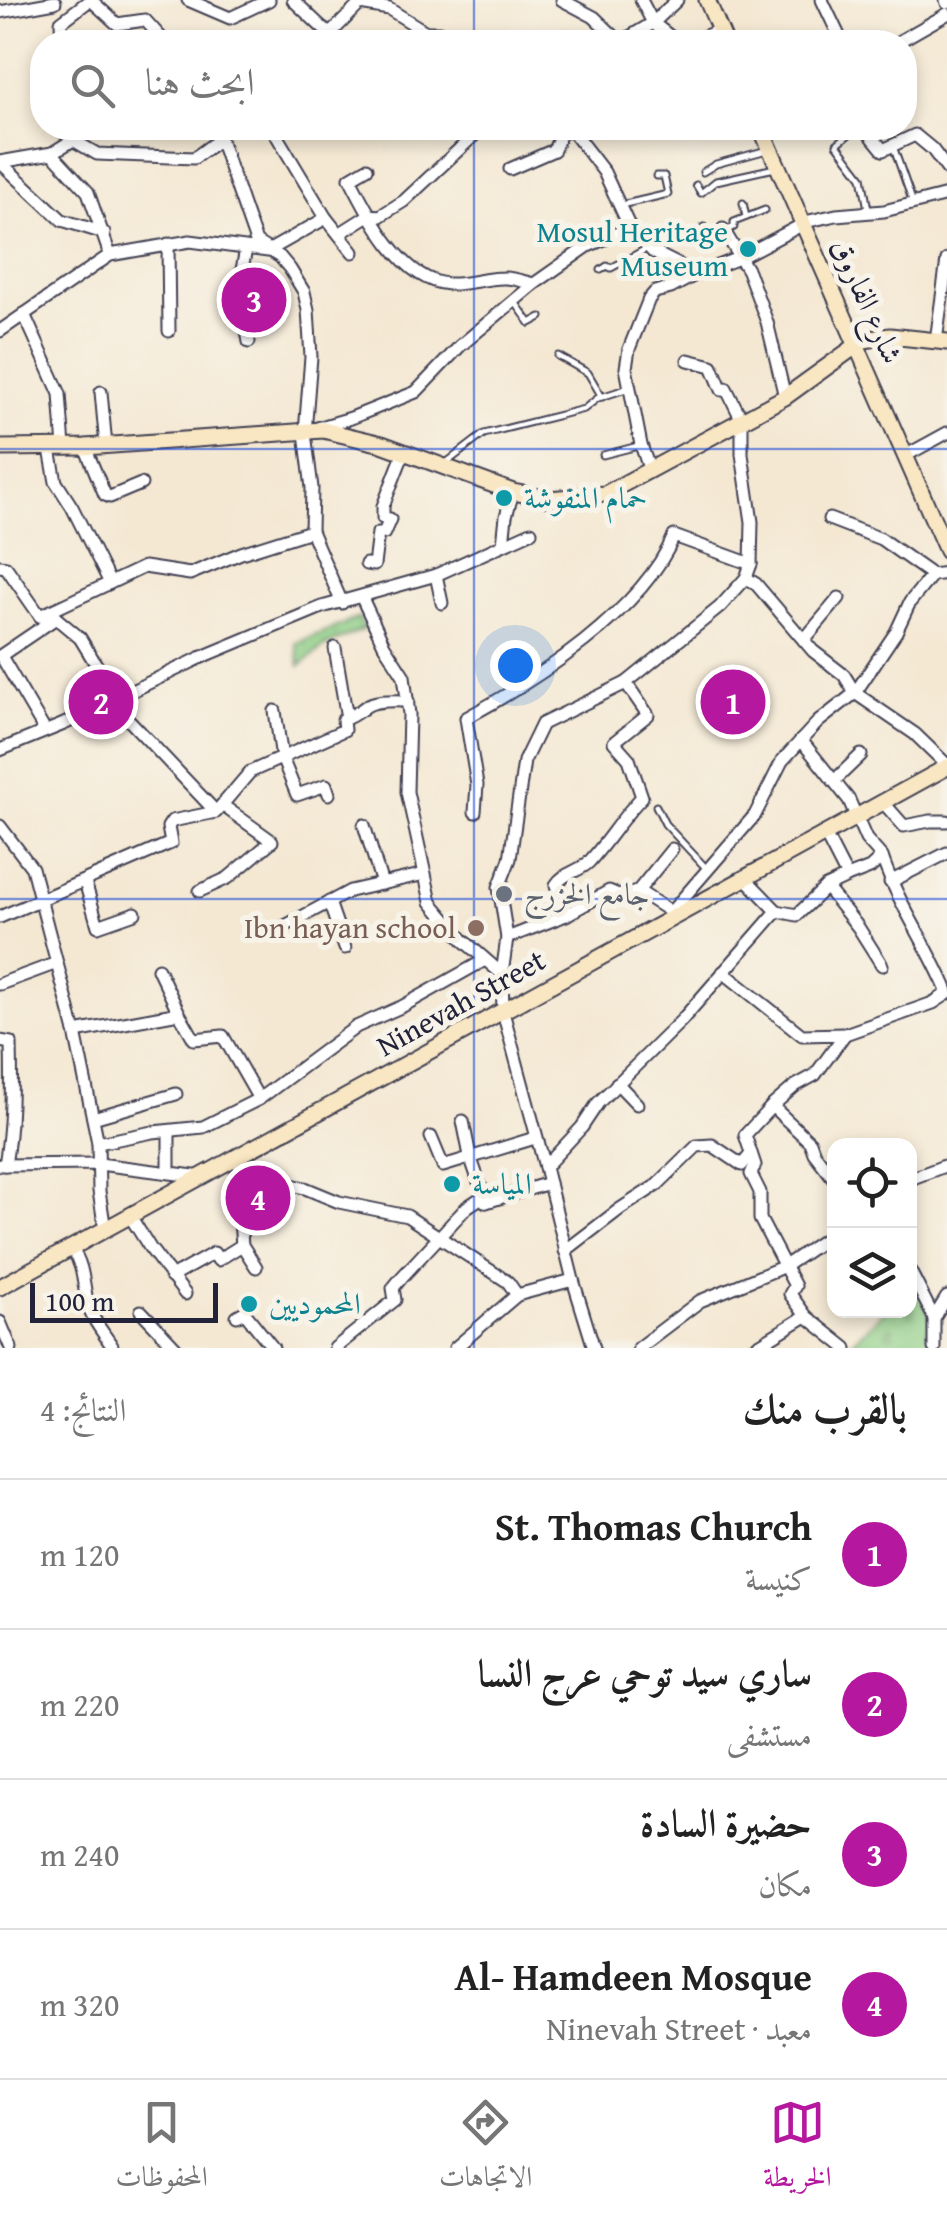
<!DOCTYPE html>
<html lang="ar">
<meta charset="utf-8">
<style>
body{margin:0;font-family:"Gentium Book Plus",Amiri,serif;background:#f6f6f6;color:#222;direction:rtl}
.controls{position:absolute;right:30px;bottom:30px;display:grid;overflow:hidden;border-radius:20px;box-shadow:0 5px 15px #0003}
.controls button{width:90px;height:90px;display:grid;place-items:center;padding:0;border:0;border-bottom:2px solid #e0e0e0;background:#fff;color:#222;font:50px sans-serif}
.scale{position:absolute;left:30px;bottom:25px;width:188px;box-sizing:border-box;padding-left:10px;border:5px solid #22223b;border-top:0;font-size:28px;line-height:35px;white-space:nowrap;color:#22223b;-webkit-text-stroke:8px #f7f3e8;paint-order:stroke}
.you{position:absolute;left:515px;top:665px;width:35px;height:35px;margin:-25px;border:8px solid #fff;border-radius:50%;background:#1a73e8;box-shadow:0 0 0 15px #1a73e833}
.badge{display:grid;place-items:center;width:65px;height:65px;border-radius:50%;background:#b5179e;color:#fff;font-size:32px;font-weight:700}
.pin{position:absolute;translate:-50% -50%;border:5px solid #fff;box-shadow:0 2px 10px #0006}
.list{margin:0;padding:0;list-style:none}
h2{display:flex;justify-content:space-between;align-items:center;height:130px;margin:0;padding:0 40px;font-size:42px}
h2 small{font-size:32px;font-weight:400;color:#767676}
.list li{display:grid;grid-template-columns:65px 1fr auto;gap:30px;align-items:center;box-sizing:border-box;height:150px;padding:0 40px;border-top:2px solid #e0e0e0}
.list b{display:block;font-size:38px;white-space:nowrap}
.list p{margin:0;font-size:32px;white-space:nowrap;color:#767676}
.list em{font-size:32px;font-style:normal;color:#767676}
.icon{flex:none;width:55px;height:55px;fill:none;stroke:currentColor;stroke-width:2;stroke-linecap:round;stroke-linejoin:round}
.map{position:relative;flex:none;width:947px;height:1348px;overflow:hidden;direction:ltr}
.search{position:absolute;background:#fff;box-shadow:0 5px 15px #0003;left:30px;right:30px;top:30px;height:110px;display:flex;align-items:center;gap:25px;box-sizing:border-box;padding:0 35px;border-radius:40px;color:#767676;font-size:38px}
.sheet{height:730px;background:#fff}
nav{display:flex;justify-content:space-around;align-items:center;box-sizing:border-box;height:140px;border-top:2px solid #e0e0e0;background:#fff;font-size:28px;color:#767676}
nav a{display:grid;justify-items:center;gap:5px}
nav .on{color:#b5179e}
.map>svg:first-child{display:block}
.cemetery{fill:url(#cemetery-stones);stroke:#587860;stroke-width:2.5}
.park{fill:url(#park-dots);stroke:#587860;stroke-width:2.5}
.lines{fill:none;stroke-linecap:round;stroke-linejoin:round}
.lane-casing{stroke:#424052;stroke-width:9}
.street-casing{stroke:#424052;stroke-width:15}
.secondary-casing{stroke:#424052;stroke-width:19}
.lane{stroke:#fff;stroke-width:5}
.street{stroke:#fff;stroke-width:11}
.secondary{stroke:#f9e7c3;stroke-width:15}
.grid{fill:none;stroke:#1d4ed8;stroke-width:2.5;stroke-opacity:0.55}
.culture-dot{fill:#0f9aa8;stroke:#f7f3e8;stroke-width:4}
.worship-dot{fill:#6b7280;stroke:#f7f3e8;stroke-width:4}
.education-dot{fill:#8d6e63;stroke:#f7f3e8;stroke-width:4}
.labels{text-anchor:middle;stroke-width:10;stroke-linejoin:round;paint-order:stroke}
.culture-label{font-size:30px;fill:#0d838f;stroke:#f7f3e8;text-anchor:start}
.street-label{font-size:30px;fill:#22223b;stroke:#f7f3e8}
.worship-label{font-size:30px;fill:#5b616d;stroke:#f7f3e8;text-anchor:start}
.education-label{font-size:30px;fill:#785e54;stroke:#f7f3e8;text-anchor:end}
</style>
<div class="map">
<svg width="947" height="1348" viewBox="0 0 947 1348">
<defs>
<pattern id="cemetery-stones" width="16" height="16" patternUnits="userSpaceOnUse" patternTransform="scale(2.5)"><rect width="16" height="16" fill="#8dce86"/><path d="M2 7V4a2 2 0 0 1 4 0v3zM10 15v-3a2 2 0 0 1 4 0v3z" fill="#79b175"/></pattern>
<pattern id="park-dots" width="8" height="8" patternUnits="userSpaceOnUse" patternTransform="scale(2.5)"><rect width="8" height="8" fill="#8dce86"/><path d="M2 2h.1M6 6h.1" fill="none" stroke="#79b175" stroke-width="1.8" stroke-linecap="round"/></pattern>
</defs>
<rect width="100%" height="100%" fill="#f7f3e8"/>
<filter id="ink" filterUnits="userSpaceOnUse"><feTurbulence type="fractalNoise" baseFrequency=".01" numOctaves="2"/><feDisplacementMap in="SourceGraphic" scale="20" xChannelSelector="R" yChannelSelector="G"/><feConvolveMatrix kernelMatrix="1 2 1 2 8 2 1 2 1" color-interpolation-filters="sRGB"/></filter>
<filter id="wash" filterUnits="userSpaceOnUse"><feTurbulence type="fractalNoise" baseFrequency=".0048" numOctaves="4" result="noise"/><feDisplacementMap in="SourceGraphic" scale="40" xChannelSelector="R" yChannelSelector="G"/><feGaussianBlur stdDeviation="2.25" result="paint"/><feColorMatrix in="noise" values="0 0 0 0 0 0 0 0 0 0 0 0 0 0 0 0 0 1.4 0 .05"/><feComposite in="paint" operator="in"/></filter>
<g filter="url(#wash)">
<rect width="100%" height="100%" fill="#f4e8d3"/>
<path class="cemetery" d="M913,1282C924,1303 939,1324 927,1348H860L853,1341L884,1311L910,1310V1286Z"/>
<path class="park" d="M359,618L364,629L324,646L300,666L296,643Z"/>
</g>
<g filter="url(#ink)">
<g class="lines">
<defs>
<g id="lane">
<path d="M857,128L837,144L862,177L868,209"/>
<path d="M877,128L882,133L889,128"/>
<path d="M893,146L913,203"/>
<path d="M703,172L716,164L767,150"/>
<path d="M696,185L701,193L716,181L775,168"/>
<path d="M743,203L746,217"/>
<path d="M621,205L668,194L664,176H656"/>
<path d="M704,227L711,233L723,229"/>
<path d="M727,230L734,227V222L765,210"/>
<path d="M601,270L607,266L611,268L646,249"/>
<path d="M515,302L530,323L541,317"/>
<path d="M558,356L588,373L602,397"/>
<path d="M603,455L638,446"/>
<path d="M446,463L484,434L584,409L598,398L629,388"/>
<path d="M656,806L665,824L706,868"/>
</g>
<g id="street">
<path d="M91,0L117,24L145,20L165,42"/>
<path d="M188,0L230,18L269,0"/>
<path d="M293,0L330,35"/>
<path d="M562,0L594,17L620,42"/>
<path d="M641,0L653,23L677,42"/>
<path d="M822,0L842,42"/>
<path d="M946,0L947,3"/>
<path d="M0,12L55,2"/>
<path d="M62,42L61,22L90,0"/>
<path d="M322,42L360,4L389,9L426,32H439L458,42"/>
<path d="M621,42L653,23L677,0"/>
<path d="M692,42L719,30"/>
<path d="M898,42L947,14"/>
<path d="M272,128L326,218L353,252"/>
<path d="M570,128L604,172L630,228L653,252L697,274"/>
<path d="M865,128L883,150L915,135L932,149L947,169"/>
<path d="M52,153L88,192L110,255"/>
<path d="M0,162L52,153L73,140L97,154L194,158L220,139L256,242L280,257L290,269L304,292L308,310L311,357L305,433L312,488L311,531"/>
<path d="M0,162L62,220L104,233"/>
<path d="M367,168L350,178C368,214 402,281 448,284C467,285 484,278 503,278C512,277 524,282 534,284"/>
<path d="M510,169L554,150L561,133L569,128"/>
<path d="M723,229L748,271L767,322L785,397"/>
<path d="M339,234L369,215L380,216L404,201L482,128"/>
<path d="M168,244L169,331"/>
<path d="M246,249L239,285L249,342"/>
<path d="M24,314L60,394L64,448"/>
<path d="M0,331L110,255L190,241L268,251L326,218"/>
<path d="M936,341L947,260"/>
<path d="M101,392L106,446"/>
<path d="M314,429L351,418L416,392L460,346L534,284L588,246L630,228"/>
<path d="M85,447L105,495L110,497L141,484"/>
<path d="M50,449L56,482L72,507L110,583"/>
<path d="M905,456L947,433"/>
<path d="M650,471L641,445L626,368L629,349L649,299L655,292L671,288L697,274L739,258L809,221L836,215L884,211L947,195"/>
<path d="M829,519L881,539L932,575"/>
<path d="M503,544L506,516L513,492"/>
<path d="M366,564L374,565L378,533H384L390,519L383,518V506L404,452"/>
<path d="M0,566L6,567L40,616L56,618L80,638L97,666L111,701L216,812"/>
<path d="M436,575L442,603"/>
<path d="M746,578L756,584L813,651L844,675L855,693L915,734L947,765"/>
<path d="M362,598L384,645L404,676L409,714L407,792L431,902L463,940L502,974"/>
<path d="M40,616L144,567L190,574L241,553L311,531L342,603"/>
<path d="M804,640L839,598"/>
<path d="M335,648L347,718"/>
<path d="M0,656L56,618"/>
<path d="M1,656L45,731"/>
<path d="M275,711L282,758L297,795L326,785L329,794"/>
<path d="M801,740L849,800L866,839L882,857L870,868L847,877L826,836"/>
<path d="M0,750L64,724L202,657L322,607L436,575L531,532"/>
<path d="M834,781L861,755"/>
<path d="M882,801L904,826L930,821H947"/>
<path d="M475,812L477,785L466,718C536,680 642,612 674,536L751,564"/>
<path d="M364,825L382,884"/>
<path d="M0,826L32,868L75,1032L98,1143L99,1191L105,1230"/>
<path d="M882,857C898,904 928,945 947,991"/>
<path d="M847,877L826,887L858,927L882,965"/>
<path d="M85,882L98,926L135,913"/>
<path d="M890,882L947,853"/>
<path d="M200,891L228,878L272,841L222,805"/>
<path d="M638,891L671,912V919"/>
<path d="M329,902L345,948"/>
<path d="M777,911L797,915L826,887"/>
<path d="M671,912L755,815L782,761L818,722L855,693L896,632L910,602L932,575L947,573"/>
<path d="M566,915L609,891L623,897L638,891L672,849"/>
<path d="M0,917L171,843L168,827L172,821L216,812L250,772L344,730L343,720C355,715 355,714 365,707C375,699 396,701 408,701"/>
<path d="M283,927L350,891L425,874"/>
<path d="M507,938L566,915L556,885C564,872 579,872 589,862C608,841 622,817 642,797L629,759L614,742L648,715L626,683"/>
<path d="M723,972L802,1035L845,1034L815,1075L795,1086L772,1106"/>
<path d="M0,984L57,963"/>
<path d="M179,1013L194,1039L223,1036L259,1099"/>
<path d="M75,1032L179,1013L158,969"/>
<path d="M845,1034L933,1003L947,994"/>
<path d="M0,1041L11,1043C12,1084 12,1124 5,1165"/>
<path d="M617,1083L637,1104"/>
<path d="M93,1118L176,1094"/>
<path d="M463,1121L470,1156L486,1202"/>
<path d="M431,1137L443,1166L535,1138"/>
<path d="M98,1143L153,1132L203,1127L259,1099L356,1027L403,1006L485,960"/>
<path d="M235,1158L245,1175L305,1188L339,1202L407,1216L508,1282L517,1295"/>
<path d="M0,1165L99,1164L202,1177"/>
<path d="M545,1167L582,1127L598,1103L681,1021L777,911L744,877"/>
<path d="M169,1171V1132"/>
<path d="M245,1175L239,1210L242,1245L256,1267"/>
<path d="M910,1179L947,1165"/>
<path d="M130,1216L150,1248L185,1294"/>
<path d="M72,1249C86,1269 82,1289 90,1311C95,1323 105,1335 112,1346"/>
<path d="M565,1251L620,1209L657,1185L697,1146L712,1145L742,1165L751,1154"/>
<path d="M910,1271L934,1318"/>
<path d="M171,1277L214,1253L218,1260L242,1245"/>
<path d="M141,1311L176,1348"/>
<path d="M237,1316L244,1312L273,1348"/>
<path d="M806,1316L790,1294L795,1286L760,1219V1192L751,1174L755,1165L745,1135L772,1106L810,1142L814,1153L834,1179"/>
<path d="M0,1322L11,1348"/>
<path d="M335,1348L395,1300L393,1288L402,1277L467,1207L482,1197L486,1202L549,1183"/>
<path d="M455,1348L517,1295L573,1280"/>
<path d="M594,1348L573,1280L545,1167L503,1012L502,974L507,938L499,887L510,859L524,761L542,724L626,683L720,607L746,578L751,564L752,522L742,454V420L726,388L722,390L712,366L688,360"/>
<path d="M638,1348L700,1301L785,1266L834,1233"/>
<path d="M754,1348L806,1316L846,1348"/>
<path d="M934,1348V1318L947,1297"/>
</g>
<g id="secondary">
<path d="M707,0L725,42"/>
<path d="M761,128L947,551"/>
<path d="M0,448L85,447L323,430L382,444L513,492L549,499L605,494L785,397L864,340L890,336L947,342"/>
<path d="M0,1287L947,767"/>
</g>
</defs>
<use href="#lane" class="lane-casing"/>
<use href="#street" class="street-casing"/>
<use href="#secondary" class="secondary-casing"/>
<use href="#lane" class="lane"/>
<use href="#street" class="street"/>
<use href="#secondary" class="secondary"/>
</g>
</g>
<path class="grid" d="M474,0V42M474,128V1348M0,449H947M0,899H947"/>
<g class="culture-dot">
<circle cx="748" cy="249" r="10"/>
<circle cx="504" cy="498" r="10"/>
<circle cx="452" cy="1184" r="10"/>
<circle cx="249" cy="1304" r="10"/>
</g>
<circle class="worship-dot" cx="504" cy="894" r="10"/>
<circle class="education-dot" cx="476" cy="928" r="10"/>
<g class="labels">
<g class="culture-label">
<text x="728" y="242" text-anchor="end">Mosul Heritage<tspan x="728" dy="34">Museum</tspan></text>
<text x="524" y="508">حمام المنفوشة</text>
<text x="472" y="1194">المياسة</text>
<text x="269" y="1314">المحموديين</text>
</g>
<g class="street-label">
<text transform="translate(867 301) rotate(66)" y="10">شارع الفاروق</text>
<text transform="translate(461 1003) rotate(-29)" y="10">Ninevah Street</text>
</g>
<g class="worship-label">
<text x="524" y="904">جامع الخزرج</text>
</g>
<g class="education-label">
<text x="456" y="938">Ibn hayan school</text>
</g>
</g>
</svg>
<div class="controls">
<button><svg class="icon" aria-label="locate" viewBox="0 0 24 24"><circle cx="12" cy="12" r="6"/><path d="M12 2v4M12 18v4M2 12h4M18 12h4"/></svg></button>
<button><svg class="icon" aria-label="layers" viewBox="0 0 24 24"><path d="M12 4l9 5-9 5-9-5zM3 14l9 5 9-5"/></svg></button>
</div>
<div class="scale">100 m</div>
<div class="you"></div>
<div class="pin badge" style="left:733px;top:702px">1</div>
<div class="pin badge" style="left:101px;top:702px">2</div>
<div class="pin badge" style="left:254px;top:300px">3</div>
<div class="pin badge" style="left:258px;top:1198px">4</div>
<div class="search"><svg class="icon" aria-label="search" viewBox="0 0 24 24"><circle cx="10" cy="10" r="6"/><path d="M15 15l6 6"/></svg>ابحث هنا</div>
</div>
<section class="sheet">
<h2>بالقرب منك<small>النتائج: 4</small></h2>
<ul class="list">
<li><span class="badge">1</span><div><b>St. Thomas Church</b><p>كنيسة</p></div><em>120 m</em></li>
<li><span class="badge">2</span><div><b>ساري سيد توحي عرج النسا</b><p>مستشفى</p></div><em>220 m</em></li>
<li><span class="badge">3</span><div><b>حضيرة السادة</b><p>مكان</p></div><em>240 m</em></li>
<li><span class="badge">4</span><div><b>Al- Hamdeen Mosque</b><p>معبد · Ninevah Street</p></div><em>320 m</em></li>
</ul>
</section>
<nav>
<a class="on"><svg class="icon" aria-label="map" viewBox="0 0 24 24"><path d="M3 6l6-2 6 2 6-2v14l-6 2-6-2-6 2zM9 4v14M15 6v14"/></svg>الخريطة</a>
<a><svg class="icon" aria-label="directions" viewBox="0 0 24 24"><path d="M12 3l9 9-9 9-9-9zM9 14v-3h6M13 9l2 2-2 2"/></svg>الاتجاهات</a>
<a><svg class="icon" aria-label="saved" viewBox="0 0 24 24"><path d="M7 4h10v16l-5-4-5 4z"/></svg>المحفوظات</a>
</nav>
